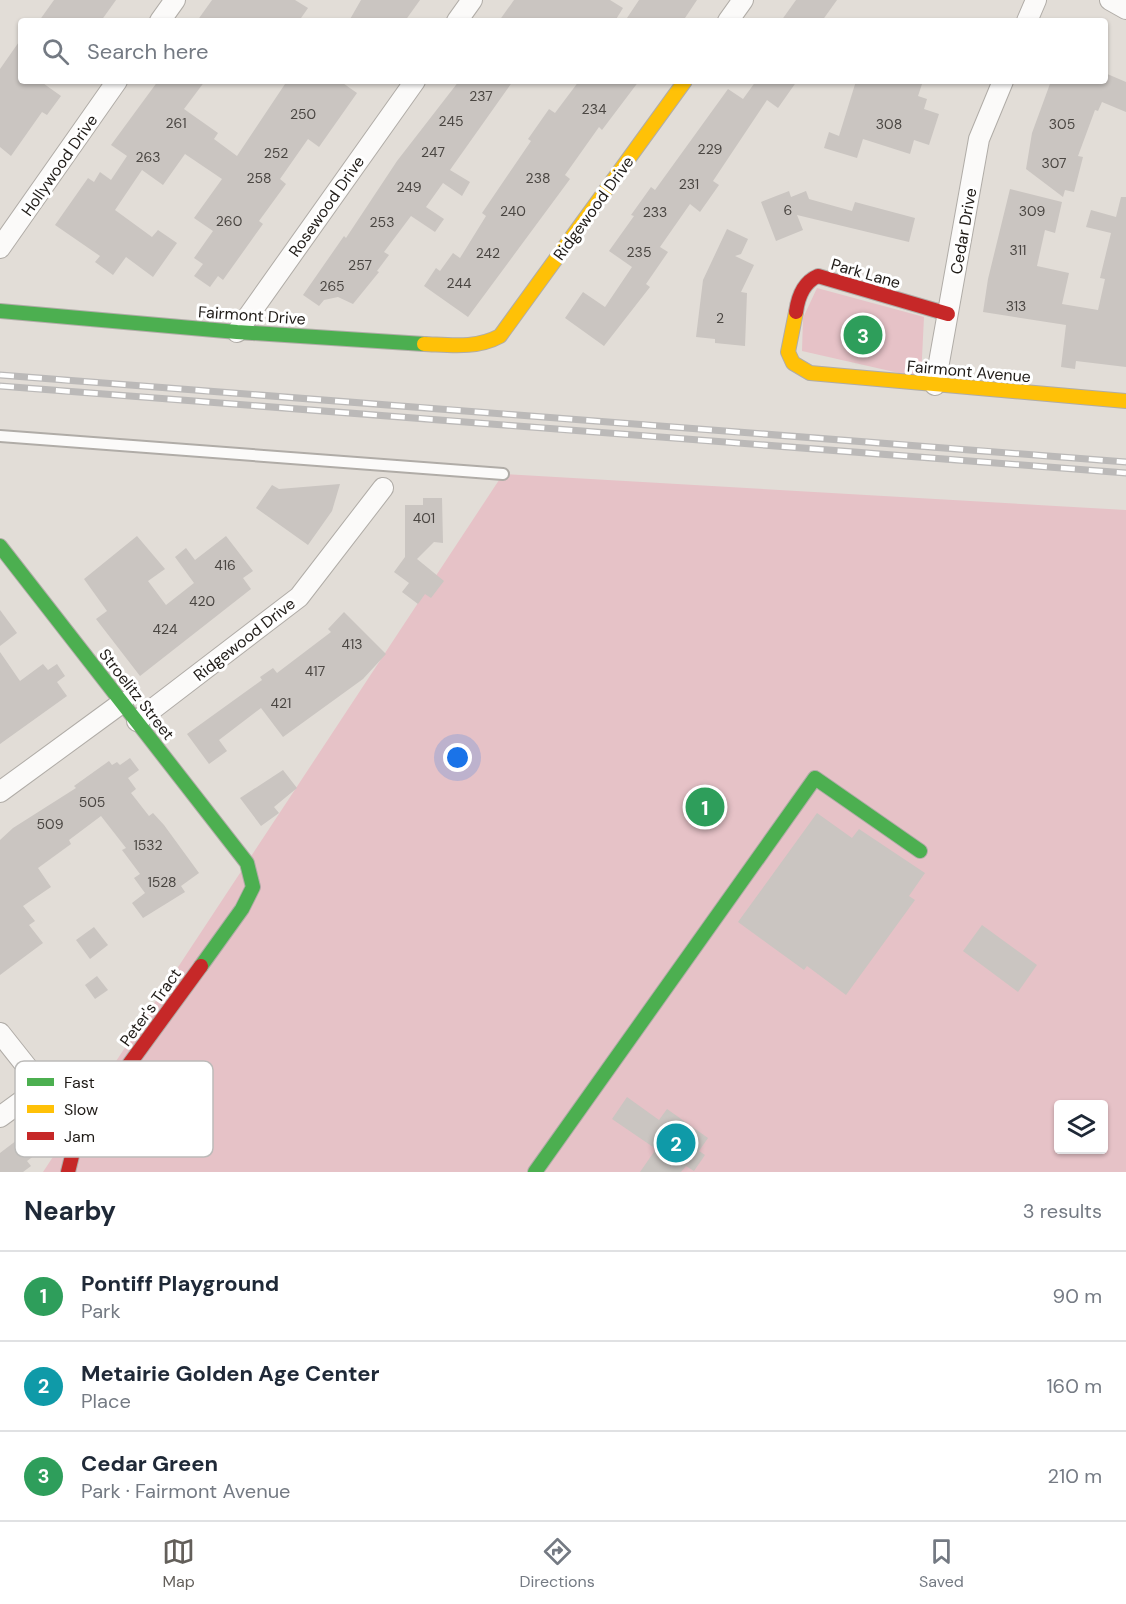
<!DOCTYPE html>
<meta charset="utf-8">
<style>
body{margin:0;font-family:"DM Sans",sans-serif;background:#f2f2f3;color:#1f2937}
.controls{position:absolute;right:18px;bottom:18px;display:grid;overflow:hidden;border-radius:6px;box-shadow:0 2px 4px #0004}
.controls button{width:54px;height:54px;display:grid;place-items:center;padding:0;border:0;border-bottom:2px solid #e0e1e3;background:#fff;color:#1f2937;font:30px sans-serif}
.you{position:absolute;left:458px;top:758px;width:21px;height:21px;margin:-15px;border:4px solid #fff;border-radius:50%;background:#1a73e8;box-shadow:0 0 0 9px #1a73e833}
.badge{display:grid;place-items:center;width:39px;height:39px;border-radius:50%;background:#635f5a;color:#fff;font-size:20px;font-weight:700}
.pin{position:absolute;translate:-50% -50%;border:3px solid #fff;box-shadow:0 2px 6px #0006}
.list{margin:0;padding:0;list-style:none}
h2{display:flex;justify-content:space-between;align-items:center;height:78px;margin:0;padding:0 24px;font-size:26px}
h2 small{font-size:20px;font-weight:400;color:#747a83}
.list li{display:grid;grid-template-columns:39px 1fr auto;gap:18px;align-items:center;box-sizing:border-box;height:90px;padding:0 24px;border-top:2px solid #e0e1e3}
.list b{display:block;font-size:22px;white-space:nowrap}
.list p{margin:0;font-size:20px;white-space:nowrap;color:#747a83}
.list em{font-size:20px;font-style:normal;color:#747a83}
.icon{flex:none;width:33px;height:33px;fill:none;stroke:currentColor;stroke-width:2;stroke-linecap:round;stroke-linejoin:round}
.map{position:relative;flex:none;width:1126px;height:1172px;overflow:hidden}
.search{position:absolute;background:#fff;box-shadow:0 2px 4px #0004;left:18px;right:18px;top:18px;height:66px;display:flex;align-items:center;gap:15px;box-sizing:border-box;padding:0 21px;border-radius:6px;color:#747a83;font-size:22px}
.sheet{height:348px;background:#fff}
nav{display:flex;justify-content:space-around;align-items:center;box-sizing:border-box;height:84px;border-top:2px solid #e0e1e3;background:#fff;font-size:16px;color:#747a83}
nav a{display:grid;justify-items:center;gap:3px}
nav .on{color:#635f5a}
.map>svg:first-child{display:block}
.green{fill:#e6c2c7;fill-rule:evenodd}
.building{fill:#cac5c1}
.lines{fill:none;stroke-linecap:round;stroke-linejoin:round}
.lane-casing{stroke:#b0aca7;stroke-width:14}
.street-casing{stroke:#b0aca7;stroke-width:22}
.fast-casing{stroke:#b0aca7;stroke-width:16}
.slow-casing{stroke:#b0aca7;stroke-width:16}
.jam-casing{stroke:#b0aca7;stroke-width:16}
.lane{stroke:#fbfaf9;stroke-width:10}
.street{stroke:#fbfaf9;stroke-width:20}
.fast{stroke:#4caf50;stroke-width:14}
.slow{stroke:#ffc107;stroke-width:14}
.jam{stroke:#c62828;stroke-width:14}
.rail-casing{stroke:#bbb9b8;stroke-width:7}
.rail{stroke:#fff;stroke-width:4.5;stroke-dasharray:14;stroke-linecap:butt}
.labels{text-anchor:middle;stroke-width:6;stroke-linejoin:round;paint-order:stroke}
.number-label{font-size:14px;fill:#4a4642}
.street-label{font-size:16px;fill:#1f1b17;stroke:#fff}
.key{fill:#fff;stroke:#bcbbb9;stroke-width:1.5}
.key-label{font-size:16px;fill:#1f1b17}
</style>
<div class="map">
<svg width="1126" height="1172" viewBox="0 0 1126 1172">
<rect width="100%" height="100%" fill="#e2ddd7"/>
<g class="green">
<path d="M817,288L924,317L921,378L802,351L803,318Z"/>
<path d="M503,474L1126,510V1172H43ZM1058,1104H1104V1150H1058Z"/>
</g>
<g class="building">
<path d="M54,0H116L101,21H39Z"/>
<path d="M212,0H295L308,8L299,21H197Z"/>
<path d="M361,0H420L405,21H349Z"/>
<path d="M514,0H610L623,8L615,21H499Z"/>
<path d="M639,0H697L683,21H625Z"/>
<path d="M796,0H837L822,21H781Z"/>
<path d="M21,39V81H40L61,96L47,115L42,112L11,156L0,147V69Z"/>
<path d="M1105,73L1126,82V112L1102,102L1098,111L1095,110L1078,156L1083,157L1074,192L1065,190L1063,197L1026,169L1032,133L1051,81H1105Z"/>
<path d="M158,81H205L184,109L218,133L214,139L237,156L287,81H340L357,93L319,147L308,139L280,179L286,184L259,221L263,224L223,280L218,276L210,287L194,276L203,264L194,258L213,231L194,218L222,179L185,154L163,185L142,170L115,210L152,237L158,230L177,243L153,277L126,257L113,275L95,262L100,256L55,225L88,178L94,182L100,172L111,180L127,156L111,145Z"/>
<path d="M459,81H513L450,170L470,182L462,196L443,183L426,207L444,219L435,232L411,216L384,252L389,255L377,271L379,272L353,304L338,297L324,300L319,306L303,295L344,236L346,238L397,161Z"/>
<path d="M579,81H639L602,130L599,127L565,175L570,179L468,317L424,286L436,268L440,271L453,253L460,258L486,216L482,213L531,141L528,139L549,109L555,113Z"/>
<path d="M756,81H797L778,108L767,100L713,181L719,185L700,212L690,204L660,247L668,252L646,284L650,287L604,346L565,318L583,292L605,307L632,267L609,251L634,216L631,215L651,187L655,190L728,89L743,99Z"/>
<path d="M856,81H923L918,96L927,99L924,109L939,114L929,145L914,140L910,154L863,139L857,158L824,148L829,132L839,136Z"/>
<path d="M1010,189L1062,202L1055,233L1045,230L1037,266L1069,273L1062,304L1098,310L1105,279L1100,278L1111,233L1086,227L1091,210L1116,217L1121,197H1126V367L1076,361L1075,369L1061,367L1066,325L983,312L988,279Z"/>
<path d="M789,191L791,197L806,191L809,199L852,211L855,202L915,218L909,242L797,215L803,230L776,241L761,202Z"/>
<path d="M727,229L748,239L741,254L735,256L754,265L741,292L747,293L745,346L715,343V339L696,337L703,280Z"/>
<path d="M340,484L332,511L308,545L256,508L272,485L279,489Z"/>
<path d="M423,498H442L443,543L434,542L417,559L444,581L431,598L425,594L418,604L402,592L409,583L394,572L405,557V505H423Z"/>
<path d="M137,536L165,569L148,581L166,605L194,583L175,557L186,548L195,560L226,536L253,571L243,578L251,589L140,676L96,619L107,611L84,579Z"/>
<path d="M0,610L17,633L0,646Z"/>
<path d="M344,612L386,654L363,679L283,737L261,708L219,740L227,751L209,764L187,734L262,680L260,677L273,668L277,673L331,632L328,629Z"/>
<path d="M0,652L20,681L43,664L48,670L57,664L65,676L57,682L67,696L0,744Z"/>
<path d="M130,758L139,770L128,778L136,789L131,793L149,816L153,813L164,825L199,873L181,886L185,892L143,918L132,903L145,893L134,878L140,874L122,850L126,848L101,816L69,840L71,844L38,868L51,887L23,906L35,921L29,925L43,943L0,975V840L13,828L76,788L74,786L109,761L112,765L117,762L120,765Z"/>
<path d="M283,770L297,788L274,807L279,813L261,826L240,798Z"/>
<path d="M817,813L852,838L859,829L925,873L909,896L915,900L846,995L807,966L804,970L738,922Z"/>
<path d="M982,925L1037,965L1018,992L963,951Z"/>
<path d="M94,927L108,945L90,959L76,940Z"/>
<path d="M97,976L108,990L95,999L85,985Z"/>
<path d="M627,1097L659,1120L667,1109L708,1138L699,1151L705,1155L694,1171L686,1166L681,1172H640L656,1149L612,1119Z"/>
<path d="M25,1134L39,1152L27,1161L31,1166L23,1172H0V1153Z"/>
</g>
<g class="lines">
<defs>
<path id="lane" d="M0,436L503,474"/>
<g id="street">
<path d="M1110,0L1126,9"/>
<path d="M160,21L175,0"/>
<path d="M457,21L472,0"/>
<path d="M728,21L743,0"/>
<path d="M1027,21L1036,0"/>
<path d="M0,248L117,81"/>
<path d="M237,332L415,81"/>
<path d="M935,385L979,139L1003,81"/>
<path d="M137,721L299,597L383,488"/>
<path d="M0,792L123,702"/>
<path d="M0,1033L80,1134"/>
<path d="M0,1117L41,1087"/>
</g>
<g id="fast">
<path d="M0,311L237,332L424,344"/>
<path d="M0,546L247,863L253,887L242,909L201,966"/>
<path d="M535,1172L815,778L920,851"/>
</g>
<g id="slow">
<path d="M796,312L788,352L793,363L810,373L1126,401"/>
<path d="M424,344C450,345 476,349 500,336L685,81"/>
</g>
<g id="jam">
<path d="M796,312C798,297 804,282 818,276L948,314"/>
<path d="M68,1172L74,1148L92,1115L201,966"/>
</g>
</defs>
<use href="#lane" class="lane-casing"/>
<use href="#street" class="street-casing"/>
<use href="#fast" class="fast-casing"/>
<use href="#slow" class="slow-casing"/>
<use href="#jam" class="jam-casing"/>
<use href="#lane" class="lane"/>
<use href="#street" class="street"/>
<use href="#fast" class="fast"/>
<use href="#slow" class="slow"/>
<use href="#jam" class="jam"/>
<defs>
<g id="rail">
<path d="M0,375L1126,462"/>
<path d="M0,386L1126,473"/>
</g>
</defs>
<use href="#rail" class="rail-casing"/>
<use href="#rail" class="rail"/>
</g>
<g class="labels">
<g class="number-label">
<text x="481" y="101">237</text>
<text x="594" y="114">234</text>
<text x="303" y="119">250</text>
<text x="451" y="126">245</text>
<text x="176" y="128">261</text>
<text x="889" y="129">308</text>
<text x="1062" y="129">305</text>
<text x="710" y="154">229</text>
<text x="433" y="157">247</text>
<text x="276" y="158">252</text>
<text x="148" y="162">263</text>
<text x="1054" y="168">307</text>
<text x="259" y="183">258</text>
<text x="538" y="183">238</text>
<text x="689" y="189">231</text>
<text x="409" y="192">249</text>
<text x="788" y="215">6</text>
<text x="513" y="216">240</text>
<text x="1032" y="216">309</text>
<text x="655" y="217">233</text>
<text x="229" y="226">260</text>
<text x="382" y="227">253</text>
<text x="1018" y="255">311</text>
<text x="639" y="257">235</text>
<text x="488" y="258">242</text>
<text x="360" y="270">257</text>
<text x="459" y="288">244</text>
<text x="332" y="291">265</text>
<text x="1016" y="311">313</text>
<text x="720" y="323">2</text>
<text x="424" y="523">401</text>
<text x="225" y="570">416</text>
<text x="202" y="606">420</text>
<text x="165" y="634">424</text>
<text x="352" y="649">413</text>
<text x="315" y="676">417</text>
<text x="281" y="708">421</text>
<text x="92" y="807">505</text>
<text x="50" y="829">509</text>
<text x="148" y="850">1532</text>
<text x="162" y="887">1528</text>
</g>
<g class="street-label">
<text transform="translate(59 165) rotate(-55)" y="6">Hollywood Drive</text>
<text transform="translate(326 206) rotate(-55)" y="6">Rosewood Drive</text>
<text transform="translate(593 208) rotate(-54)" y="6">Ridgewood Drive</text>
<text transform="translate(963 231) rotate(-80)" y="6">Cedar Drive</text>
<text transform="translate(866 273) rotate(16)" y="6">Park Lane</text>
<text transform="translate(252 315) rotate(4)" y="6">Fairmont Drive</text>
<text transform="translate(969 371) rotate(5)" y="6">Fairmont Avenue</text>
<text transform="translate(244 639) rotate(-38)" y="6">Ridgewood Drive</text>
<text transform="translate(137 694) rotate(52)" y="6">Stroelitz Street</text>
<text transform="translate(150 1007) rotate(-54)" y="6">Peter's Tract</text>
</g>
</g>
<rect x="15" y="1061" width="198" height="96" rx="9" class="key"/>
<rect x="27" y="1078" width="27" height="8" fill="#4caf50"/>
<rect x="27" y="1105" width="27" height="8" fill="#ffc107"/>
<rect x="27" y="1132" width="27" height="8" fill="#c62828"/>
<g class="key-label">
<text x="64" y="1088">Fast</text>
<text x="64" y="1115">Slow</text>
<text x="64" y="1142">Jam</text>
</g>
</svg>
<div class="controls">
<button><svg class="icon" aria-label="layers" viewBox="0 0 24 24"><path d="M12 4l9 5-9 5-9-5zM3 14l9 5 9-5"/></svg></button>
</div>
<div class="you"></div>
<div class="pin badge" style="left:705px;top:807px;background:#2e9e5b">1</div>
<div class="pin badge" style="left:676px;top:1143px;background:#0f9aa8">2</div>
<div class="pin badge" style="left:863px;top:335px;background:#2e9e5b">3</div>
<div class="search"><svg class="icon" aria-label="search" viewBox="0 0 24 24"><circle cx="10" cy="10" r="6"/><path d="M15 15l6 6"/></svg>Search here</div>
</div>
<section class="sheet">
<h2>Nearby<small>3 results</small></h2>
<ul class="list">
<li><span class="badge" style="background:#2e9e5b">1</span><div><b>Pontiff Playground</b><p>Park</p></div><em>90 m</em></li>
<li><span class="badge" style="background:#0f9aa8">2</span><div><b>Metairie Golden Age Center</b><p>Place</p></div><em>160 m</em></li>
<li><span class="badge" style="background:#2e9e5b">3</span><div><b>Cedar Green</b><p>Park · Fairmont Avenue</p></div><em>210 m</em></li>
</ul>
</section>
<nav>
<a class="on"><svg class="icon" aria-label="map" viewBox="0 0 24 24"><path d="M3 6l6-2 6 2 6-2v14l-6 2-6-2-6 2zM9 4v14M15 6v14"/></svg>Map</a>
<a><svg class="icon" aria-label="directions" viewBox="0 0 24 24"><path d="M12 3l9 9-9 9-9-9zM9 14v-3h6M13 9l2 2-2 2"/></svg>Directions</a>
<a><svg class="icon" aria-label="saved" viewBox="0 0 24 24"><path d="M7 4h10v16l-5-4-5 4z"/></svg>Saved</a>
</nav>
